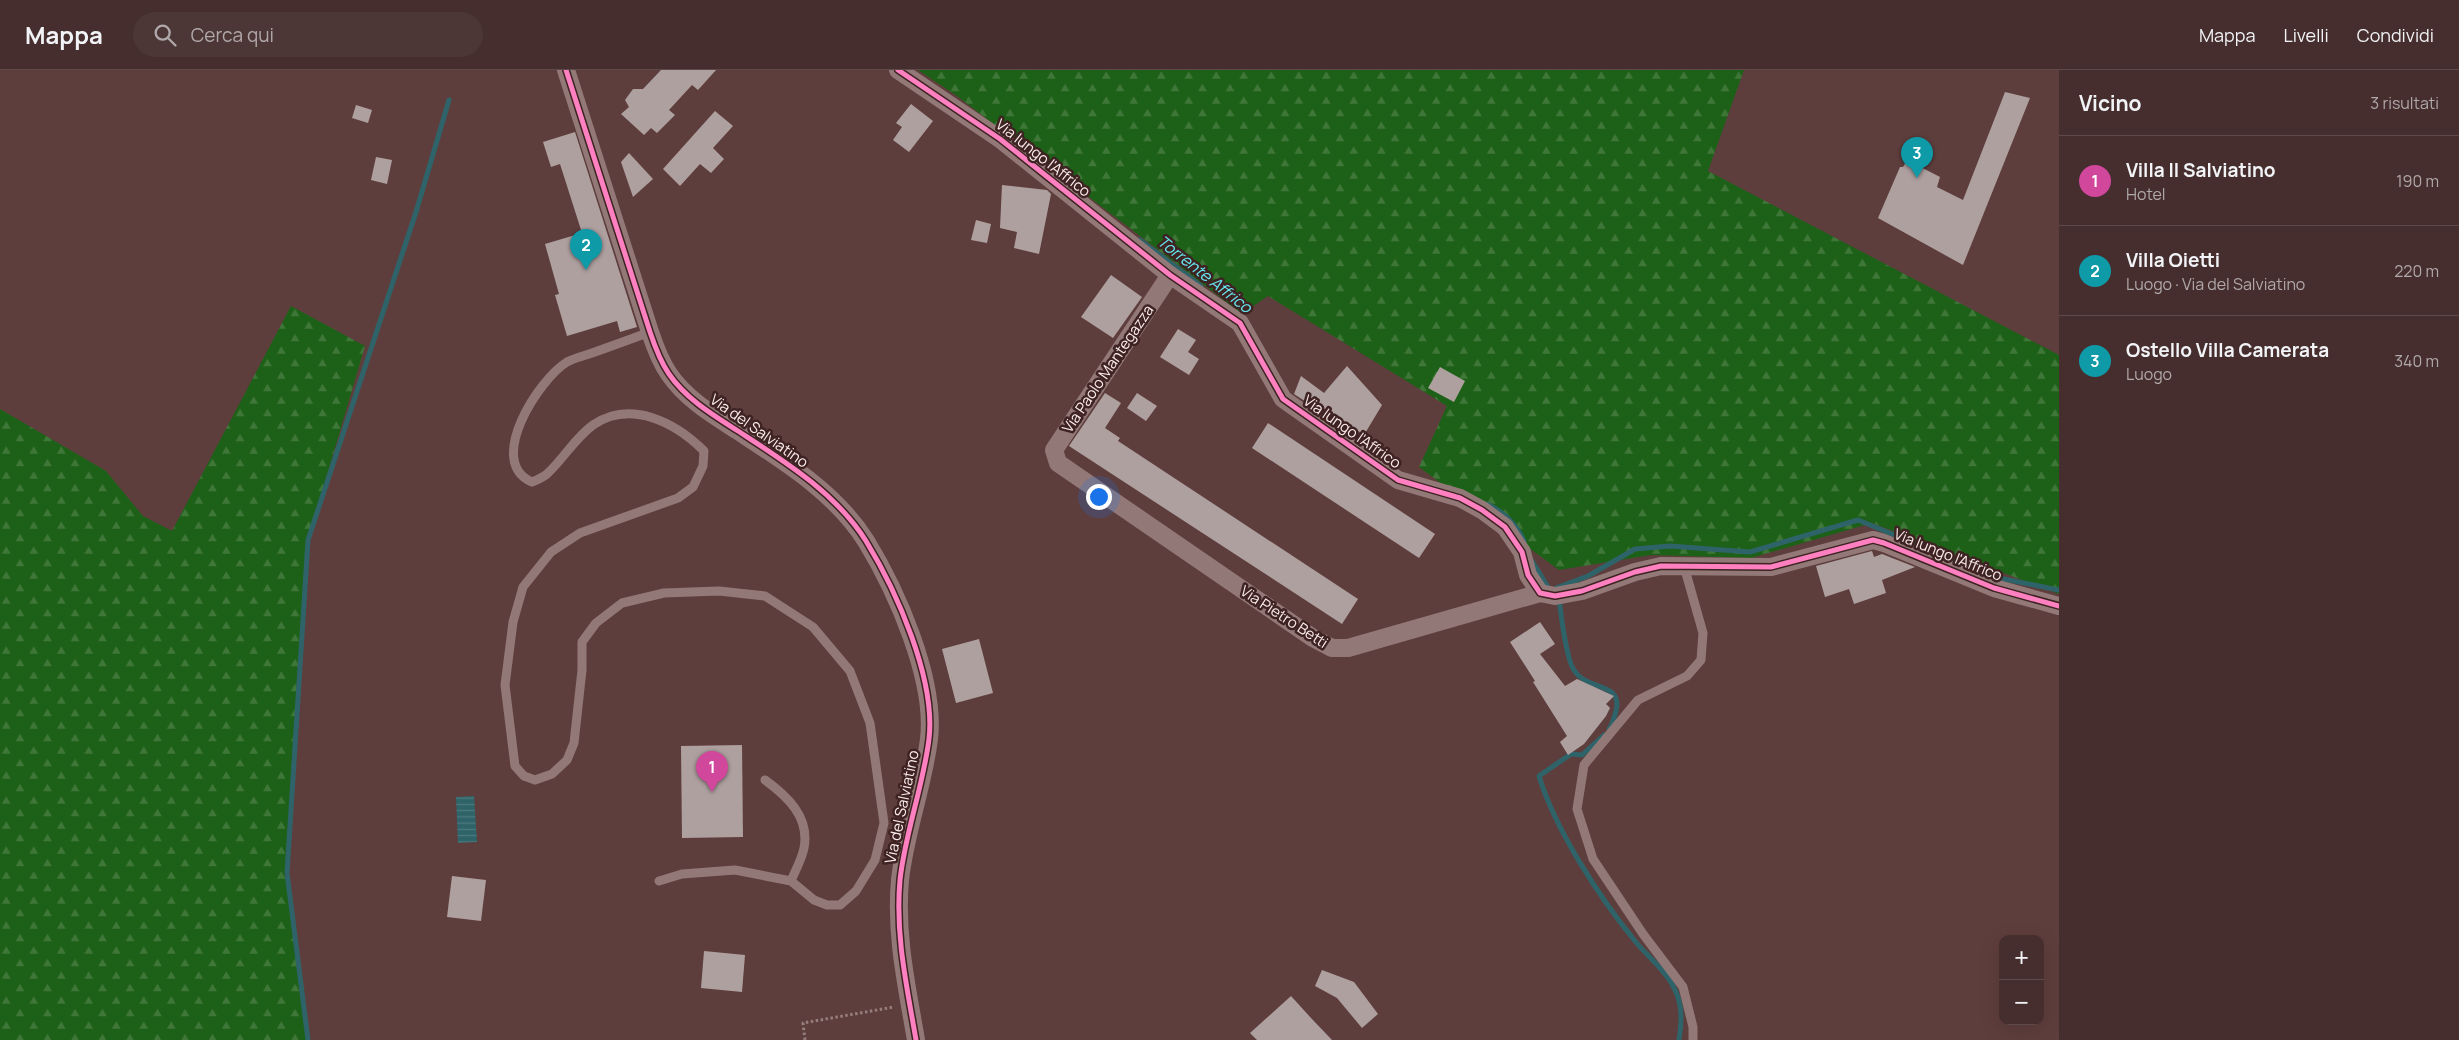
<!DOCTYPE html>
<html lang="it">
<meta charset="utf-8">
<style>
body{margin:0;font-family:Manrope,sans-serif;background:#4d3636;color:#f1f3f6}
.controls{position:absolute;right:15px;bottom:15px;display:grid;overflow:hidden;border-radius:10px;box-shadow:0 5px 20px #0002}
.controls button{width:45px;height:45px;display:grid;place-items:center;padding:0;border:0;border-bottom:1px solid #5e4a4a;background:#462e2e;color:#f1f3f6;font:25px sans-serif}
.you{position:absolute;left:1098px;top:426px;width:18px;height:18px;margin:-12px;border:4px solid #fff;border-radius:50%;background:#1a73e8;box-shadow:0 0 0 8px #1a73e833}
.badge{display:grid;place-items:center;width:32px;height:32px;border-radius:50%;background:#ea580c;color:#fff;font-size:16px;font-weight:700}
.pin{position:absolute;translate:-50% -41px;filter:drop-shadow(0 1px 2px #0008)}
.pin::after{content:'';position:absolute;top:26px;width:18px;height:15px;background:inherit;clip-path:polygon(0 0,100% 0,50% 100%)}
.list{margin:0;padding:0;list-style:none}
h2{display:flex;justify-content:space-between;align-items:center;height:65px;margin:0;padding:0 20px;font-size:21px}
h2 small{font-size:16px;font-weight:400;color:#b0a8aa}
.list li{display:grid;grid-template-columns:32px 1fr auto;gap:15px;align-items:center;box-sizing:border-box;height:90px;padding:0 20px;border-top:1px solid #5e4a4a}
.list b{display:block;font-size:19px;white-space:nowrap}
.list p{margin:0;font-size:16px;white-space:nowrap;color:#b0a8aa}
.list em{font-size:16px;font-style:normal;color:#b0a8aa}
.icon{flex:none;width:28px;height:28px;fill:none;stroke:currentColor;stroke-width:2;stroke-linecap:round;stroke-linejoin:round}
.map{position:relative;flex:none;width:2059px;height:970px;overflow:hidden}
header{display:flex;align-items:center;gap:30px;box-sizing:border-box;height:70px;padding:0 25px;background:#462e2e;border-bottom:1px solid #5e4a4a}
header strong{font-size:24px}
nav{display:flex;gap:28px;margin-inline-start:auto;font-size:18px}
.search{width:350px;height:45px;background:#4d3636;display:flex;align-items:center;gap:12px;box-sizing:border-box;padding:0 18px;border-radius:28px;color:#b0a8aa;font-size:19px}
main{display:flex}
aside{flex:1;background:#462e2e}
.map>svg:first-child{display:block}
.forest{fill:url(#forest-firs)}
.water{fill:url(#water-rules)}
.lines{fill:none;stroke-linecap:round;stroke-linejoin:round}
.stream{stroke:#2e6469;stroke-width:5}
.building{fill:#afa0a0}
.path{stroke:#947e7d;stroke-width:3;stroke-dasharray:2.5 2.5;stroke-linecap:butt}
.lane{stroke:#927978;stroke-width:9}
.street{stroke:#927978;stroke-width:18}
.cycleway-casing{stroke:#3e2322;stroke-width:8}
.cycleway{stroke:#ff80c0;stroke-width:5}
.labels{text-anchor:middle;stroke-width:5;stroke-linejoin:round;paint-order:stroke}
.street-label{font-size:15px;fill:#fbeceb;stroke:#3e2322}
.water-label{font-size:16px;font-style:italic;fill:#65e6f0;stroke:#3e2322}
</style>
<header>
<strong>Mappa</strong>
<div class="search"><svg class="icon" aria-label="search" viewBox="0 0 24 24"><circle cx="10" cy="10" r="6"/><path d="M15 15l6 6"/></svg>Cerca qui</div>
<nav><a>Mappa</a><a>Livelli</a><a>Condividi</a></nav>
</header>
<main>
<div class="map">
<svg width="2059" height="970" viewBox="0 0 2059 970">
<defs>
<pattern id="forest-firs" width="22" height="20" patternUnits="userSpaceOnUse" patternTransform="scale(1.25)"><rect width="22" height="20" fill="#1d6017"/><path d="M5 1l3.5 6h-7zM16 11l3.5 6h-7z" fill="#3f7739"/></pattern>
<pattern id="water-rules" width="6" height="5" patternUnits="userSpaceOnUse" patternTransform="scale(1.25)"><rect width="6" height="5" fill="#2e6469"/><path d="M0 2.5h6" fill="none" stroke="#4d7a7f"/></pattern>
</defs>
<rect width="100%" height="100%" fill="#5e3e3d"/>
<g class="forest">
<path d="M918,0H1744L1708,101L2059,285V524L1872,453L1751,488L1651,485L1559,500L1419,397L1447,336L1268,226L1242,244L957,26Z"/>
<path d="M291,236L365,276L308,470L287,803L308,970H0V339L106,401L143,446L172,461Z"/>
</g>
<path class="water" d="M474,726L477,772L458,773L456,727Z"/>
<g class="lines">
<g class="stream">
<path d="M1140,170L1201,216"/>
<path d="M1487,434C1503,441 1517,455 1524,471"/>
<path d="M1532,491L1548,517"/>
<path d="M1556,518L1588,506L1635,479L1670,476L1750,482L1858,450L1999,508L2059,520"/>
<path d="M1559,529C1562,550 1564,574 1571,594C1582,624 1624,609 1616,641C1614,647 1613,654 1609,659"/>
<path d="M1604,665L1582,685L1571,684L1539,706C1555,759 1599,827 1635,871C1647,886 1663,898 1672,914C1683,933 1682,949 1679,970"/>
<path d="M308,970L287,803L308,470L416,142L449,30"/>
</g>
</g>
<g class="building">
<path d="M661,0H716L698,20L692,15L669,40L675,45L657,63L651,58L644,65L621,44L629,37L625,30L633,19H643Z"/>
<path d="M2005,22L2030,28L1963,195L1878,148L1900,97H1903L1907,90L1940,107L1937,117L1963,130Z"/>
<path d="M911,34L933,51L909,82L893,70L902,57L896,53Z"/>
<path d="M356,35L372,40L368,53L352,48Z"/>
<path d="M715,41L733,56L713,78L724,89L711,103L700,94L680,116L663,99Z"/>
<path d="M575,62L637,257L620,262L617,251L567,266L555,225L559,224L545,174L582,163L560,94L551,97L543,72Z"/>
<path d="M629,83L653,109L633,127L621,92Z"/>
<path d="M376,87L392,90L387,114L371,110Z"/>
<path d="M1002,115L1047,120L1051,124L1039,184L1014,178L1017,162L1000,158Z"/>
<path d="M976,150L991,154L987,173L971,170Z"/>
<path d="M1111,205L1142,227L1113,268L1081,247Z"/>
<path d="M1178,259L1196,270L1188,282L1199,289L1189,305L1160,287Z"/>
<path d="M1347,296L1382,335L1364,365L1319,335L1317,339L1294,324L1301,306L1324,323Z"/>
<path d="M1440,297L1465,311L1454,332L1428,318Z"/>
<path d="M1105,323L1121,333L1105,358L1120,368L1118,371L1358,529L1342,554L1069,376Z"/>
<path d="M1137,323L1157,336L1146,351L1127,338Z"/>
<path d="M1268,353L1435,464L1419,488L1252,378Z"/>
<path d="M1872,481L1874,487L1882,484L1915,497L1882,510L1886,523L1854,534L1849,519L1825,527L1816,496Z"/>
<path d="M1540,552L1555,574L1540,584L1565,616L1577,609L1614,626L1606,634L1610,638L1606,646L1584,674L1568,685L1560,672L1567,666L1533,612L1535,611L1510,572Z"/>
<path d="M979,569L993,623L956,633L942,579Z"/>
<path d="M742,675L743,767L682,768L681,676Z"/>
<path d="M452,806L486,810L481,851L447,847Z"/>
<path d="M704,881L745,885L742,922L701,918Z"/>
<path d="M1322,900L1354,912L1378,944L1362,958L1337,928L1315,916Z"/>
<path d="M1291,926L1311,948L1332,970H1257L1250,963Z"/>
</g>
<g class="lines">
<path class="path" d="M805,970L803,953L894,937"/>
<g class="lane">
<path d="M650,262C631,269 612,276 592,283C584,286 574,288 567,292C539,309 485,392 532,412C537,410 544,407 548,403C564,388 575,368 593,355C631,329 676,353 704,381L703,396L693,417L678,428L580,463L551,482L523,517L513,552L505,615L515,696L524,706L535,710L552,704L567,690L574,673L582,600V572L596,553L622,533L664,523L719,521L765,526L813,557L850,601L870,653L884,753L875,790L856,821L840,835H827L814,830L791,811L735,800L682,804L659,811"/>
<path d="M1684,496L1703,563L1701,590L1687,606L1638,630L1584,695L1577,739L1593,789L1643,864L1683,917L1693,957V970"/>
<path d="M765,710C787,726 810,747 804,778C802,789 795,801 791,811"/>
</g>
<g class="street">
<path d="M566,0L650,262C655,277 660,291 669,304C686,329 713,345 738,361C784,391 836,423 866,471C896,520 936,609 929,669C923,717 905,763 900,810C895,865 907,917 916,970"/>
<path d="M898,0L1000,69L1170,205L1240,253L1283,329L1398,410L1460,428L1482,440L1505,457L1522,482L1528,505L1540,523L1555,526L1582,521L1635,502L1661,496L1771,497L1873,470L1884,473L1994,518L2059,536"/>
<path d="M1170,205L1054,380L1058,393L1313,568L1332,578H1348L1540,523"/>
</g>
<defs>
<g id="cycleway">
<path d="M566,0L650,262C655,277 660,291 669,304C686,329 713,345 738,361C784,391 836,423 866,471C896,520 936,609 929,669C923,717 905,763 900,810C895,865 907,917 916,970"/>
<path d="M898,0L1000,69L1170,205L1240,253L1283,329L1398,410L1460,428L1482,440L1505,457L1522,482L1528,505L1540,523L1555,526L1582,521L1635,502L1661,496L1771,497L1873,470L1884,473L1994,518L2059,536"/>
</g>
</defs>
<use href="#cycleway" class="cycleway-casing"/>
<use href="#cycleway" class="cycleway"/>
</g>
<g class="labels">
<g class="street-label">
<text transform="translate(1043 88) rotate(38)" y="5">Via lungo l'Affrico</text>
<text transform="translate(1108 299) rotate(-56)" y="5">Via Paolo Mantegazza</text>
<text transform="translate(759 361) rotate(35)" y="5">Via del Salviatino</text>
<text transform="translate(1352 362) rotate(35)" y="5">Via lungo l'Affrico</text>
<text transform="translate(1948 485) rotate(22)" y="5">Via lungo l'Affrico</text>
<text transform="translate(1284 547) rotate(33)" y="5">Via Pietro Betti</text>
<text transform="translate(902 737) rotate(-78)" y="5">Via del Salviatino</text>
</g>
<g class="water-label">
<text transform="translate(1205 204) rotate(38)" y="6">Torrente Affrico</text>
</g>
</g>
</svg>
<div class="controls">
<button>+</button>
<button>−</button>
</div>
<div class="you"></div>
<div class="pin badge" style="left:712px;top:722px;background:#d1479c">1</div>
<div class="pin badge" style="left:586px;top:200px;background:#0f9aa8">2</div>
<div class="pin badge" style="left:1917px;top:108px;background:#0f9aa8">3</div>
</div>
<aside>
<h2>Vicino<small>3 risultati</small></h2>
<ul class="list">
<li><span class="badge" style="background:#d1479c">1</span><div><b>Villa Il Salviatino</b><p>Hotel</p></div><em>190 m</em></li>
<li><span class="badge" style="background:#0f9aa8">2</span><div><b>Villa Oietti</b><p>Luogo · Via del Salviatino</p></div><em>220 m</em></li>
<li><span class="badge" style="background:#0f9aa8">3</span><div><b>Ostello Villa Camerata</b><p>Luogo</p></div><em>340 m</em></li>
</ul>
</aside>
</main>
